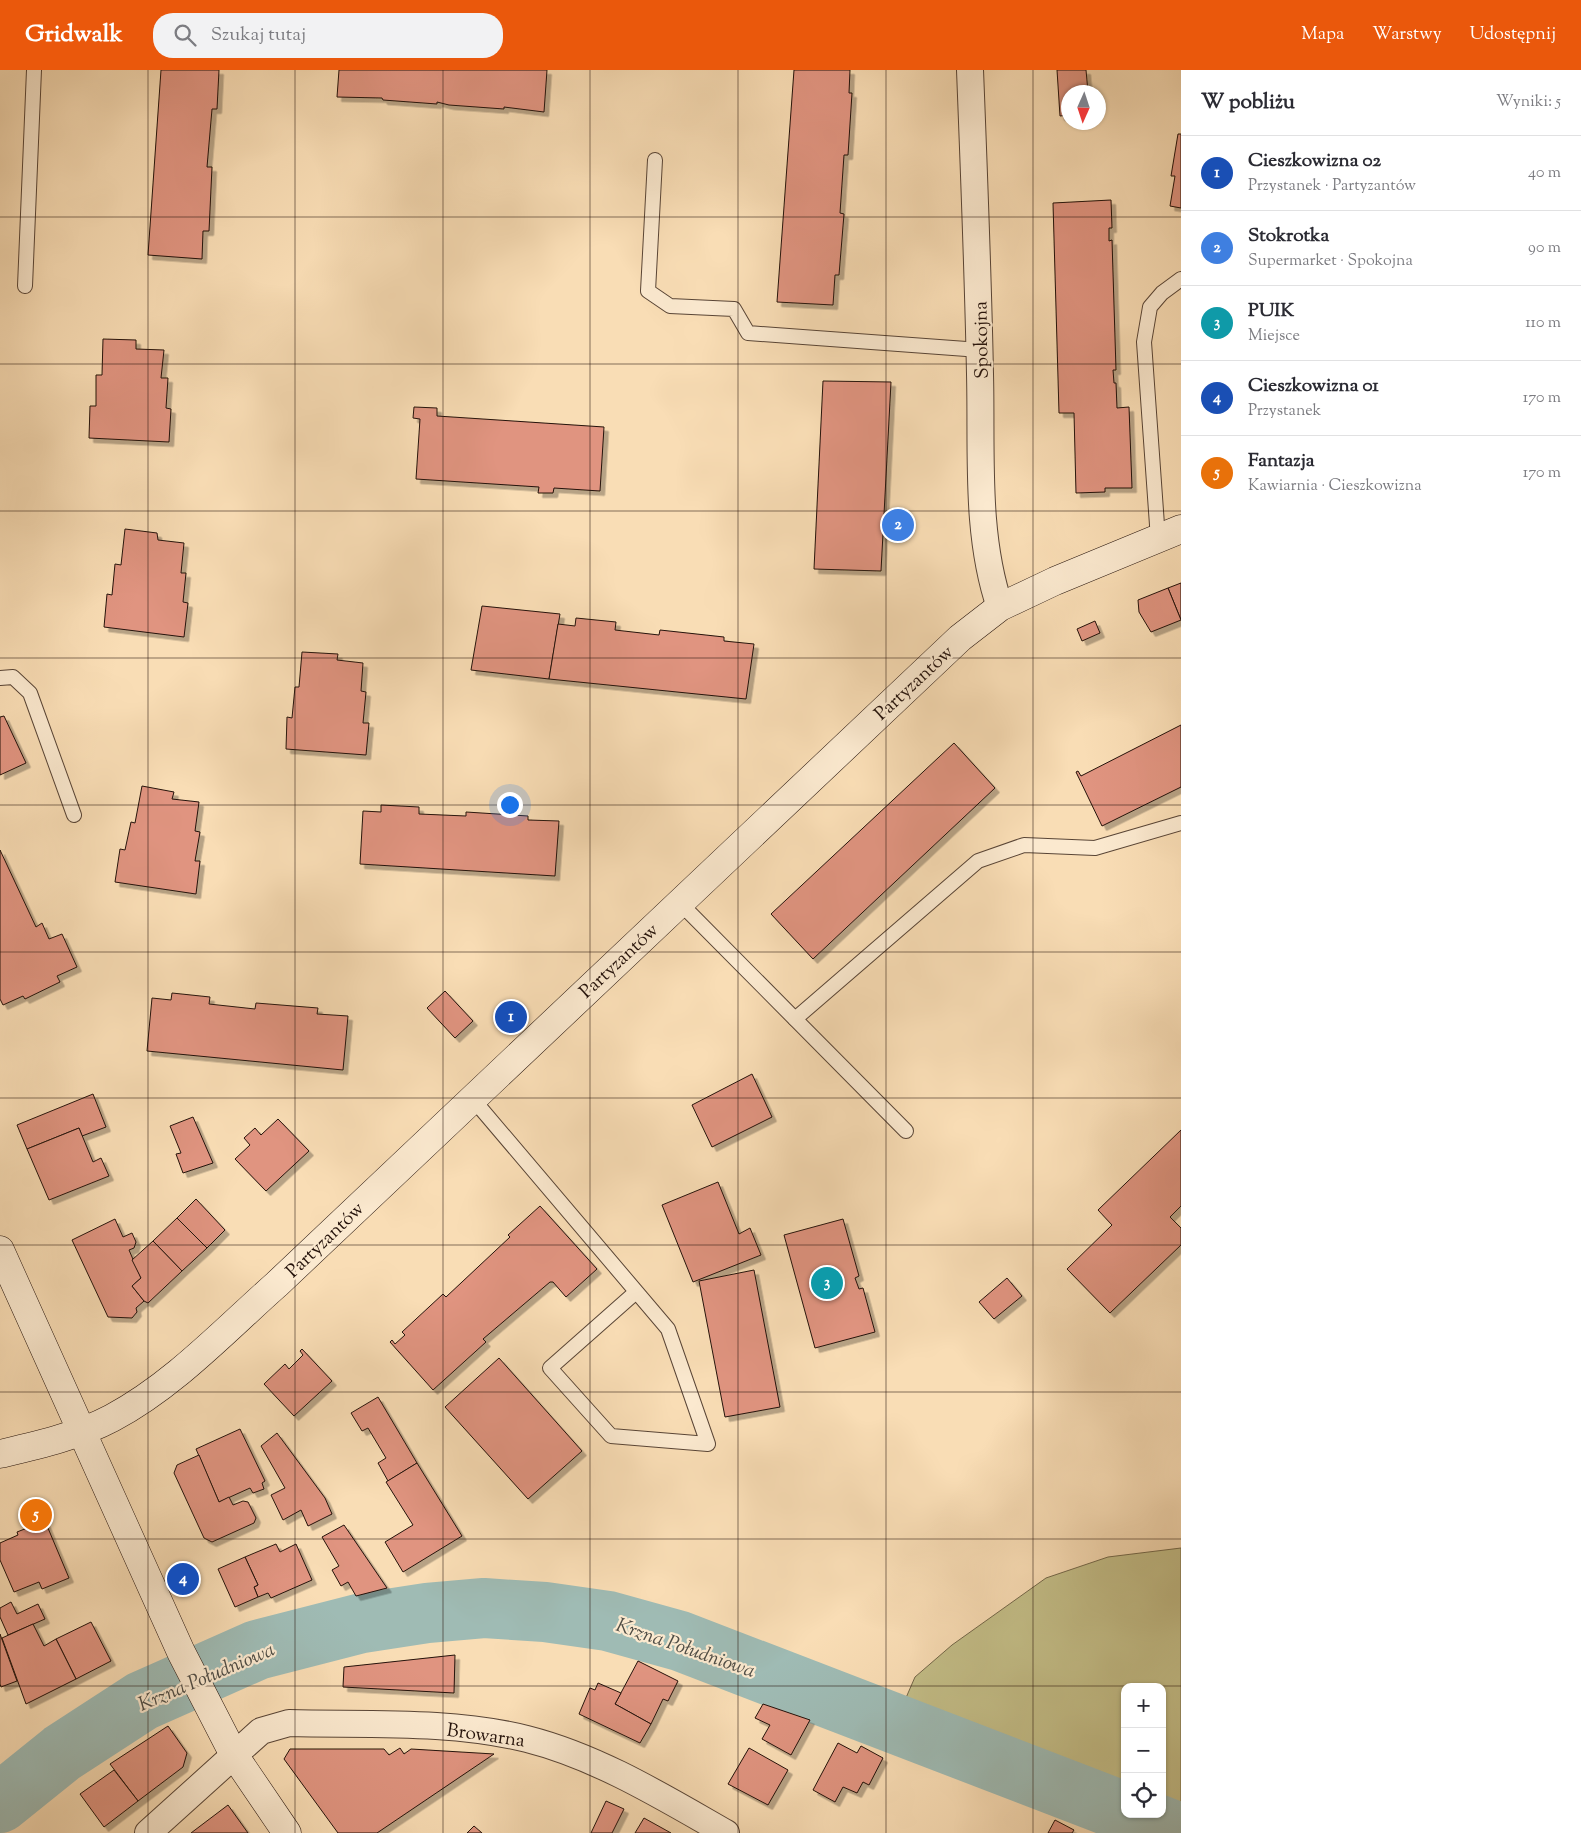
<!DOCTYPE html>
<html lang="pl">
<meta charset="utf-8">
<style>
body{margin:0;font-family:"Sorts Mill Goudy",serif;background:#f2f2f3;color:#2b2b33}
.controls{position:absolute;right:15px;bottom:15px;display:grid;overflow:hidden;border-radius:10px;box-shadow:0 1px 4px #0004}
.controls button{width:45px;height:45px;display:grid;place-items:center;padding:0;border:0;border-bottom:1px solid #e1e1e2;background:#fff;color:#2b2b33;font:25px sans-serif}
.compass{position:absolute;left:1061px;top:15px;width:45px;height:45px;border-radius:50%;background:#fff;box-shadow:0 1px 4px #0004;rotate:183deg}
.you{position:absolute;left:509px;top:734px;width:18px;height:18px;margin:-12px;border:4px solid #fff;border-radius:50%;background:#1a73e8;box-shadow:0 0 0 8px #1a73e833}
.badge{display:grid;place-items:center;width:32px;height:32px;border-radius:50%;background:#ea580c;color:#fff;font-size:16px;font-weight:700}
.pin{position:absolute;translate:-50% -50%;border:2px solid #fff;box-shadow:0 1px 5px #0006}
.list{margin:0;padding:0;list-style:none}
h2{display:flex;justify-content:space-between;align-items:center;height:65px;margin:0;padding:0 20px;font-size:21px}
h2 small{font-size:16px;font-weight:400;color:#7c7c81}
.list li{display:grid;grid-template-columns:32px 1fr auto;gap:15px;align-items:center;box-sizing:border-box;height:75px;padding:0 20px;border-top:1px solid #e1e1e2}
.list b{display:block;font-size:19px;white-space:nowrap}
.list p{margin:0;font-size:16px;white-space:nowrap;color:#7c7c81}
.list em{font-size:16px;font-style:normal;color:#7c7c81}
.icon{flex:none;width:28px;height:28px;fill:none;stroke:currentColor;stroke-width:2;stroke-linecap:round;stroke-linejoin:round}
.map{position:relative;flex:none;width:1181px;height:1763px;overflow:hidden}
header{display:flex;align-items:center;gap:30px;box-sizing:border-box;height:70px;padding:0 25px;background:#ea580c;color:#fff}
header strong{font-size:24px}
nav{display:flex;gap:28px;margin-inline-start:auto;font-size:18px}
.search{width:350px;height:45px;background:#f2f2f3;display:flex;align-items:center;gap:12px;box-sizing:border-box;padding:0 18px;border-radius:20px;color:#7c7c81;font-size:19px}
main{display:flex}
aside{flex:1;background:#fff}
.map>svg:first-child{display:block}
.green{fill:#c4bf89;stroke:#74684a}
.lines{fill:none;stroke-linecap:round;stroke-linejoin:round}
.river{stroke:#9fbbb4;stroke-width:60}
.building{fill:#e09480;stroke:#24120b;filter:url(#shadow)}
.lane-casing{stroke:#594536;stroke-width:16}
.street-casing{stroke:#594536;stroke-width:28}
.secondary-casing{stroke:#24120b;stroke-width:29}
.lane{stroke:#fbe9cf;stroke-width:14}
.street{stroke:#fbe9cf;stroke-width:26}
.secondary{stroke:#fbe9cf;stroke-width:28}
.grid{fill:none;stroke:#24120b;stroke-width:1;stroke-opacity:0.55}
.labels{text-anchor:middle;stroke-width:4.5;stroke-linejoin:round;paint-order:stroke}
.street-label{font-size:19px;fill:#24120b;stroke:#fbe9cf}
.water-label{font-size:20px;font-style:italic;fill:#4f4d46;stroke:#fbe9cf}
</style>
<header>
<strong>Gridwalk</strong>
<div class="search"><svg class="icon" aria-label="search" viewBox="0 0 24 24"><circle cx="10" cy="10" r="6"/><path d="M15 15l6 6"/></svg>Szukaj tutaj</div>
<nav><a>Mapa</a><a>Warstwy</a><a>Udostępnij</a></nav>
</header>
<main>
<div class="map">
<svg width="1181" height="1763" viewBox="0 0 1181 1763">
<defs>
<filter id="shadow"><feDropShadow dx="4.5" dy="4.5" stdDeviation="0" flood-color="#0004"/></filter>
</defs>
<rect width="100%" height="100%" fill="#f9ddb5"/>
<filter id="stains"><feTurbulence type="fractalNoise" baseFrequency=".004" numOctaves="4"/><feColorMatrix values="0 0 0 0 .2 0 0 0 0 .09 0 0 0 0 .02 0 0 0 .5 -.17"/></filter>
<radialGradient id="worn" r=".72"><stop offset=".6" stop-color="#630" stop-opacity="0"/><stop offset="1" stop-color="#630" stop-opacity=".3"/></radialGradient>
<path class="green" d="M1181,1478V1747L1162,1739V1617H1125V1725L902,1637L915,1607L952,1575L1046,1508L1108,1487Z"/>
<g class="lines">
<g class="river">
<path d="M0,1733L62,1683L142,1631L257,1580L362,1553L427,1543L484,1538L545,1542L608,1551L680,1571L1125,1742"/>
<path d="M1131,1744L1180,1763"/>
</g>
</g>
<g class="building">
<path d="M161,0H219L217,39H212L207,97H212L209,161H203L202,189L148,185Z"/>
<path d="M339,0H547L544,42L504,37V39L449,35L437,32V34L383,30L382,28L337,27Z"/>
<path d="M794,0H850L849,23H852L848,85H844L840,143L844,144L839,205H835L833,235L777,232Z"/>
<path d="M1057,0H1086L1088,22H1068V45L1060,46Z"/>
<path d="M1178,64H1181V138L1170,136L1175,106H1171Z"/>
<path d="M1111,130L1112,158H1109V171L1112,170L1116,300H1113L1114,313H1116L1117,338L1129,337L1132,418H1105V422L1076,423L1074,343H1059L1053,133Z"/>
<path d="M103,269L136,270V279L164,280L161,308H168L166,338L171,339L169,372L89,368L90,336H96V305H102Z"/>
<path d="M823,311L891,312L881,501L814,499Z"/>
<path d="M414,337L437,338V346L604,357L600,421L554,418L553,423H538L539,417L416,409L420,349L413,348Z"/>
<path d="M125,459L157,463L158,470L184,473L181,503H186L183,532L188,533L184,567L104,557L107,524L112,525L115,494L121,495Z"/>
<path d="M1181,513V550L1168,518Z"/>
<path d="M1168,518L1181,550L1151,562L1139,542L1138,530Z"/>
<path d="M482,536L560,544L549,609L471,600Z"/>
<path d="M576,548L616,552L615,560L659,565L660,560L724,567V571L754,574L746,629L549,609L558,554L575,556Z"/>
<path d="M1095,551L1100,563L1082,571L1077,559Z"/>
<path d="M302,582L338,584L337,590L363,593L361,621L366,622L363,653H369L366,685L286,679L287,647L292,648L295,617H299Z"/>
<path d="M4,646L26,693L0,705V647Z"/>
<path d="M1181,655V717L1102,756L1076,702L1078,701L1081,706Z"/>
<path d="M954,673L995,718L813,889L771,844Z"/>
<path d="M142,716L174,722L172,729L199,732L195,761L200,762L195,791H200L196,824L115,812L120,779L125,780L131,752L135,753Z"/>
<path d="M381,735L419,737V744L466,746V742L528,746V750L559,751L555,806L360,794L363,741L381,742Z"/>
<path d="M0,780L36,857L42,853L49,869L62,864L77,897L57,906L60,912L25,929L23,926L3,935L0,929Z"/>
<path d="M445,921L473,951L455,968L427,938Z"/>
<path d="M172,923L210,927L209,934L255,939L256,933L318,938L317,944L348,946L343,1000L147,981L152,928L171,930Z"/>
<path d="M752,1004L772,1047L712,1077L692,1035Z"/>
<path d="M93,1024L106,1057L82,1066L79,1058L27,1079L17,1055Z"/>
<path d="M193,1047L213,1093L183,1103L176,1084L181,1083L170,1056Z"/>
<path d="M278,1049L309,1081L266,1121L235,1089L250,1075L244,1068L255,1058L261,1065Z"/>
<path d="M79,1058L93,1092L101,1088L109,1106L49,1130L27,1079Z"/>
<path d="M1181,1060V1136L1170,1147L1181,1158V1175L1110,1243L1067,1199L1112,1155L1098,1140Z"/>
<path d="M718,1112L739,1164L750,1158L761,1185L693,1212L662,1135Z"/>
<path d="M196,1129L225,1160L207,1178L177,1148Z"/>
<path d="M540,1136L597,1199L566,1227L553,1212H550L483,1269L486,1272L433,1320L390,1272L392,1270L395,1274L405,1265L402,1262L443,1224L446,1227L510,1167L508,1165Z"/>
<path d="M177,1148L207,1178L182,1201L153,1171Z"/>
<path d="M115,1149L123,1167L132,1163L136,1172L134,1178L129,1180L141,1208L132,1216L144,1231L136,1238L137,1242L132,1248L108,1247L72,1170Z"/>
<path d="M843,1149L859,1206L855,1208L859,1219L863,1218L875,1262L815,1278L784,1165Z"/>
<path d="M153,1171L182,1201L148,1233L144,1231L132,1216L141,1208L132,1190Z"/>
<path d="M754,1200L780,1337L725,1347L699,1211Z"/>
<path d="M1007,1208L1022,1226L994,1249L979,1232Z"/>
<path d="M302,1279L332,1311L294,1346L264,1314L285,1294L289,1299L303,1285L300,1281Z"/>
<path d="M499,1288L582,1381L528,1429L445,1337Z"/>
<path d="M378,1327L417,1393L388,1411L378,1393L386,1388L368,1358L362,1361L351,1343Z"/>
<path d="M240,1359L265,1411L262,1413L264,1419L253,1423L250,1418L219,1432L196,1379Z"/>
<path d="M277,1363L325,1428L332,1444L308,1456L301,1440L283,1450L271,1425L285,1418L261,1376Z"/>
<path d="M199,1385L219,1432L229,1427L233,1435L243,1431L248,1432L256,1448L254,1453L212,1472L204,1468L174,1403L177,1395Z"/>
<path d="M417,1393L462,1466L403,1502L385,1472L413,1455L386,1412Z"/>
<path d="M45,1451L69,1508L42,1519L39,1512L14,1522L0,1490V1473L18,1465L17,1462Z"/>
<path d="M344,1455L387,1518L356,1526L348,1512L341,1516L332,1500L339,1496L322,1467Z"/>
<path d="M276,1474L280,1482L296,1474L312,1510L271,1528L268,1523L258,1527L254,1517L258,1515L245,1487Z"/>
<path d="M245,1487L258,1515L254,1517L258,1527L235,1537L218,1499Z"/>
<path d="M11,1532L17,1544L38,1534L45,1549L8,1565L0,1547V1538Z"/>
<path d="M91,1552L111,1591L76,1609L56,1569Z"/>
<path d="M33,1554L44,1576L56,1569L76,1609L26,1634L2,1568Z"/>
<path d="M0,1564L17,1611L1,1617L0,1614Z"/>
<path d="M455,1585L454,1623L343,1617L344,1597Z"/>
<path d="M638,1591L678,1611L668,1631L663,1629L651,1654L615,1634Z"/>
<path d="M598,1613L621,1623L615,1634L651,1654L640,1673L579,1644L590,1618L595,1620Z"/>
<path d="M763,1634L810,1650L791,1685L762,1669L770,1655L755,1648Z"/>
<path d="M168,1656L187,1683L183,1697L138,1731L110,1694Z"/>
<path d="M838,1673L857,1683L861,1676L883,1688L869,1715L863,1712L857,1723L843,1717L835,1732L813,1720Z"/>
<path d="M400,1678L404,1684L411,1679L494,1684L377,1763H338L284,1689L290,1679H384L389,1685Z"/>
<path d="M749,1678L788,1700L768,1735L728,1714Z"/>
<path d="M114,1700L138,1731L104,1757L80,1724Z"/>
<path d="M606,1731L624,1739L612,1763H591Z"/>
<path d="M228,1735L248,1763H191Z"/>
<path d="M644,1748L671,1763H635Z"/>
<path d="M1055,1750L1074,1760L1072,1763H1048Z"/>
<path d="M474,1756L482,1763H467Z"/>
</g>
<g class="lines">
<defs>
<g id="lane">
<path d="M655,90L648,221L670,236L734,239L748,263L980,280"/>
<path d="M25,216L34,0"/>
<path d="M1158,469L1144,272L1150,237L1162,223L1181,209"/>
<path d="M0,608L13,607L30,623L74,745"/>
<path d="M679,832L906,1061"/>
<path d="M795,949L978,791L1024,775L1095,778L1181,753"/>
<path d="M472,1028L668,1259L708,1374L611,1366L550,1298L636,1222"/>
</g>
<g id="street">
<path d="M970,0C974,101 978,203 980,304C982,381 975,464 1000,537"/>
<path d="M148,1763L261,1661L289,1653C366,1655 452,1650 527,1669C598,1687 663,1727 726,1763"/>
</g>
<g id="secondary">
<path d="M0,1180L181,1582L234,1685L287,1763"/>
<path d="M0,1384C38,1375 78,1366 112,1348C174,1315 225,1260 277,1214L960,568L1000,537L1055,511L1181,459"/>
</g>
</defs>
<use href="#lane" class="lane-casing"/>
<use href="#street" class="street-casing"/>
<use href="#secondary" class="secondary-casing"/>
<use href="#lane" class="lane"/>
<use href="#street" class="street"/>
<use href="#secondary" class="secondary"/>
</g>
<path class="grid" d="M148,0V1763M295,0V1763M443,0V1763M590,0V1763M738,0V1763M886,0V1763M1033,0V1763M0,147H1181M0,294H1181M0,441H1181M0,588H1181M0,735H1181M0,882H1181M0,1028H1181M0,1175H1181M0,1322H1181M0,1469H1181M0,1616H1181"/>
<g class="labels">
<g class="street-label">
<text transform="translate(980 270) rotate(-91)" y="7">Spokojna</text>
<text transform="translate(913 612) rotate(-43)" y="7">Partyzantów</text>
<text transform="translate(618 890) rotate(-43)" y="7">Partyzantów</text>
<text transform="translate(324 1169) rotate(-44)" y="7">Partyzantów</text>
<text transform="translate(486 1664) rotate(8)" y="7">Browarna</text>
</g>
<g class="water-label">
<text transform="translate(686 1577) rotate(19)" y="7">Krzna Południowa</text>
<text transform="translate(206 1606) rotate(-23)" y="7">Krzna Południowa</text>
</g>
</g>
<rect width="100%" height="100%" filter="url(#stains)"/>
<rect width="100%" height="100%" fill="url(#worn)"/>
</svg>
<div class="controls">
<button>+</button>
<button>−</button>
<button><svg class="icon" aria-label="locate" viewBox="0 0 24 24"><circle cx="12" cy="12" r="6"/><path d="M12 2v4M12 18v4M2 12h4M18 12h4"/></svg></button>
</div>
<svg class="compass" viewBox="-18 -18 36 36"><path d="M0-13l5 13h-10z" fill="#e53935"/><path d="M0 13l5-13h-10z" fill="#7c7c81"/></svg>
<div class="you"></div>
<div class="pin badge" style="left:511px;top:947px;background:#1a4fb4">1</div>
<div class="pin badge" style="left:898px;top:455px;background:#3f7fe0">2</div>
<div class="pin badge" style="left:827px;top:1213px;background:#0f9aa8">3</div>
<div class="pin badge" style="left:183px;top:1509px;background:#1a4fb4">4</div>
<div class="pin badge" style="left:36px;top:1445px;background:#e8710a">5</div>
</div>
<aside>
<h2>W pobliżu<small>Wyniki: 5</small></h2>
<ul class="list">
<li><span class="badge" style="background:#1a4fb4">1</span><div><b>Cieszkowizna 02</b><p>Przystanek · Partyzantów</p></div><em>40 m</em></li>
<li><span class="badge" style="background:#3f7fe0">2</span><div><b>Stokrotka</b><p>Supermarket · Spokojna</p></div><em>90 m</em></li>
<li><span class="badge" style="background:#0f9aa8">3</span><div><b>PUIK</b><p>Miejsce</p></div><em>110 m</em></li>
<li><span class="badge" style="background:#1a4fb4">4</span><div><b>Cieszkowizna 01</b><p>Przystanek</p></div><em>170 m</em></li>
<li><span class="badge" style="background:#e8710a">5</span><div><b>Fantazja</b><p>Kawiarnia · Cieszkowizna</p></div><em>170 m</em></li>
</ul>
</aside>
</main>
